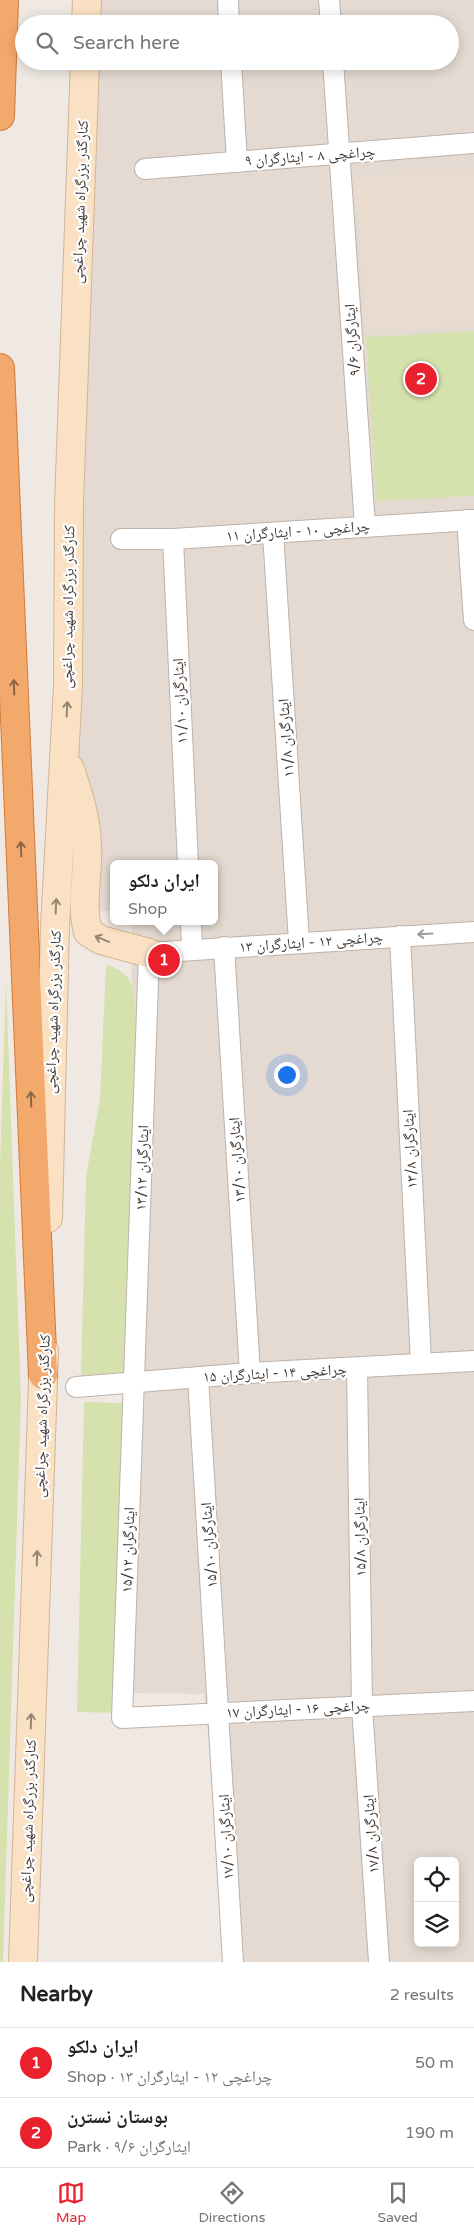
<!DOCTYPE html>
<meta charset="utf-8">
<style>
body{margin:0;font-family:"Varela Round","Noto Naskh Arabic",sans-serif;background:#f6f6f6;color:#202124}
.controls{position:absolute;right:15px;bottom:15px;display:grid;overflow:hidden;border-radius:8px;box-shadow:0 2px 12px #0003}
.controls button{width:45px;height:45px;display:grid;place-items:center;padding:0;border:0;border-bottom:1px solid #e0e0e0;background:#fff;color:#202124;font:25px sans-serif}
.you{position:absolute;left:286px;top:1074px;width:18px;height:18px;margin:-12px;border:4px solid #fff;border-radius:50%;background:#1a73e8;box-shadow:0 0 0 8px #1a73e833}
.badge{display:grid;place-items:center;width:32px;height:32px;border-radius:50%;background:#ea202d;color:#fff;font-size:16px;font-weight:700}
.pin{position:absolute;translate:-50% -50%;border:2px solid #fff;box-shadow:0 1px 5px #0006}
.popup{position:absolute;left:110px;top:860px;width:108px;height:65px;box-sizing:border-box;display:grid;place-content:center;border-radius:8px;background:#fff;filter:drop-shadow(0 1px 4px #0005);font-size:16px;white-space:nowrap;color:#757577}
.popup b{font-size:19px;color:#202124}
.popup::after{content:'';position:absolute;left:50%;top:100%;margin-left:-10px;border:10px solid transparent;border-top-color:#fff}
.list{margin:0;padding:0;list-style:none}
h2{display:flex;justify-content:space-between;align-items:center;height:65px;margin:0;padding:0 20px;font-size:21px}
h2 small{font-size:16px;font-weight:400;color:#757577}
.list li{display:grid;grid-template-columns:32px 1fr auto;gap:15px;align-items:center;box-sizing:border-box;height:70px;padding:0 20px;border-top:1px solid #e0e0e0}
.list b{display:block;font-size:19px;white-space:nowrap}
.list p{margin:0;font-size:16px;white-space:nowrap;color:#757577}
.list em{font-size:16px;font-style:normal;color:#757577}
.icon{flex:none;width:28px;height:28px;fill:none;stroke:currentColor;stroke-width:2;stroke-linecap:round;stroke-linejoin:round}
.map{position:relative;flex:none;width:474px;height:1962px;overflow:hidden}
.search{position:absolute;background:#fff;box-shadow:0 2px 12px #0003;left:15px;right:15px;top:15px;height:55px;display:flex;align-items:center;gap:12px;box-sizing:border-box;padding:0 18px;border-radius:28px;color:#757577;font-size:19px}
.sheet{height:205px;background:#fff}
nav{display:flex;justify-content:space-around;align-items:center;box-sizing:border-box;height:70px;border-top:1px solid #e0e0e0;background:#fff;font-size:14px;color:#757577}
nav a{display:grid;justify-items:center;gap:2px}
nav .on{color:#ea202d}
.map>svg:first-child{display:block}
.residential{fill:#e4dad1;fill-rule:evenodd}
.education{fill:#e9dbce}
.green{fill:#d6e2ae}
.lines{fill:none;stroke-linecap:round;stroke-linejoin:round}
.street-casing{stroke:#beb2aa;stroke-width:22}
.secondary-casing{stroke:#d0b598;stroke-width:30}
.highway-casing{stroke:#d17a3c;stroke-width:30}
.street{stroke:#fff;stroke-width:20}
.secondary{stroke:#fae1c3;stroke-width:28}
.highway{stroke:#f3a96b;stroke-width:28}
.oneway{stroke:#88664a}
.oneway2{stroke:#948574}
.oneway3{stroke:#a09c9a}
.labels{text-anchor:middle;stroke-width:4.5;stroke-linejoin:round;paint-order:stroke}
.street-label{font-size:15px;fill:#413934;stroke:#fff}
</style>
<div class="map">
<svg width="474" height="1962" viewBox="0 0 474 1962">
<rect width="100%" height="100%" fill="#f0e9e3"/>
<path class="residential" d="M101,0H474V1962H230L204,1694L126,1693L132,921H214V864H114V910L63,915L99,61H450V24H100ZM418,1861H455V1943H418Z"/>
<path class="education" d="M474,170V325L365,330L356,176Z"/>
<g class="green">
<path d="M474,331V496L376,501L366,337Z"/>
<path d="M106,965C136,973 133,990 136,1017L127,1374L81,1375L86,1177L100,1098Z"/>
<path d="M6,981L21,1398L3,1962H0V1163Z"/>
<path d="M84,1402L123,1403L116,1713L77,1712Z"/>
</g>
<g class="lines">
<defs>
<g id="street">
<path d="M228,0L229,24"/>
<path d="M329,0L331,24"/>
<path d="M231,61L237,162"/>
<path d="M333,61L365,526"/>
<path d="M145,169L474,143"/>
<path d="M467,520L474,620"/>
<path d="M273,533L299,942"/>
<path d="M121,539H173L474,520"/>
<path d="M173,539L188,864"/>
<path d="M191,921L192,949"/>
<path d="M474,932L149,953L122,1718L474,1701"/>
<path d="M400,936L421,1363"/>
<path d="M224,947L250,1373"/>
<path d="M357,1368L362,1706L379,1962"/>
<path d="M198,1377L233,1962"/>
<path d="M76,1387L250,1373L474,1361"/>
</g>
<g id="secondary">
<path d="M86,24L87,0"/>
<path d="M70,769C78,793 86,818 87,844C89,873 80,903 88,932L101,940L149,953"/>
<path d="M48,1218L55,927L68,686L69,504L85,61"/>
<path d="M23,1962L44,1351"/>
</g>
<g id="highway">
<path d="M0,116L4,0"/>
<path d="M0,368L43,1375"/>
</g>
</defs>
<use href="#street" class="street-casing"/>
<use href="#secondary" class="secondary-casing"/>
<use href="#highway" class="highway-casing"/>
<use href="#street" class="street"/>
<use href="#secondary" class="secondary"/>
<use href="#highway" class="highway"/>
</g>
<defs><path id="oneway-shaft" d="M-6 0H5M1.5-3L5.5 0L1.5 3" fill="none" stroke-width="1.6" stroke-linecap="round" stroke-linejoin="round" transform="scale(1.25)"/></defs>
<g class="oneway">
<use href="#oneway-shaft" transform="translate(14 687) rotate(-92)"/>
<use href="#oneway-shaft" transform="translate(21 849) rotate(-92)"/>
<use href="#oneway-shaft" transform="translate(31 1099) rotate(-92)"/>
</g>
<g class="oneway2">
<use href="#oneway-shaft" transform="translate(67 709) rotate(-87)"/>
<use href="#oneway-shaft" transform="translate(56 906) rotate(-87)"/>
<use href="#oneway-shaft" transform="translate(102 939) rotate(-158)"/>
<use href="#oneway-shaft" transform="translate(37 1558) rotate(-88)"/>
<use href="#oneway-shaft" transform="translate(31 1721) rotate(-88)"/>
</g>
<use class="oneway3" href="#oneway-shaft" transform="translate(425 934) rotate(177)"/>
<g class="labels">
<g class="street-label">
<text transform="translate(310 156) rotate(-4)" y="5">چراغچی ۸ - ایثارگران ۹</text>
<text transform="translate(80 202) rotate(-88)" y="5">کنارگذر بزرگراه شهید چراغچی</text>
<text transform="translate(352 340) rotate(-94)" y="5">ایثارگران ۹/۶</text>
<text transform="translate(298 531) rotate(-4)" y="5">چراغچی ۱۰ - ایثارگران ۱۱</text>
<text transform="translate(68 607) rotate(-89)" y="5">کنارگذر بزرگراه شهید چراغچی</text>
<text transform="translate(180 701) rotate(-93)" y="5">ایثارگران ۱۱/۱۰</text>
<text transform="translate(286 738) rotate(-94)" y="5">ایثارگران ۱۱/۸</text>
<text transform="translate(311 942) rotate(-4)" y="5">چراغچی ۱۲ - ایثارگران ۱۳</text>
<text transform="translate(53 1012) rotate(-88)" y="5">کنارگذر بزرگراه شهید چراغچی</text>
<text transform="translate(410 1149) rotate(-93)" y="5">ایثارگران ۱۳/۸</text>
<text transform="translate(237 1160) rotate(-94)" y="5">ایثارگران ۱۳/۱۰</text>
<text transform="translate(142 1168) rotate(-88)" y="5">ایثارگران ۱۳/۱۲</text>
<text transform="translate(275 1373) rotate(-3)" y="5">چراغچی ۱۴ - ایثارگران ۱۵</text>
<text transform="translate(42 1416) rotate(-88)" y="5">کنارگذر بزرگراه شهید چراغچی</text>
<text transform="translate(360 1537) rotate(-91)" y="5">ایثارگران ۱۵/۸</text>
<text transform="translate(209 1545) rotate(-94)" y="5">ایثارگران ۱۵/۱۰</text>
<text transform="translate(128 1550) rotate(-88)" y="5">ایثارگران ۱۵/۱۲</text>
<text transform="translate(298 1709) rotate(-3)" y="5">چراغچی ۱۶ - ایثارگران ۱۷</text>
<text transform="translate(28 1821) rotate(-88)" y="5">کنارگذر بزرگراه شهید چراغچی</text>
<text transform="translate(371 1834) rotate(-94)" y="5">ایثارگران ۱۷/۸</text>
<text transform="translate(226 1837) rotate(-93)" y="5">ایثارگران ۱۷/۱۰</text>
</g>
</g>
</svg>
<div class="controls">
<button><svg class="icon" aria-label="locate" viewBox="0 0 24 24"><circle cx="12" cy="12" r="6"/><path d="M12 2v4M12 18v4M2 12h4M18 12h4"/></svg></button>
<button><svg class="icon" aria-label="layers" viewBox="0 0 24 24"><path d="M12 4l9 5-9 5-9-5zM3 14l9 5 9-5"/></svg></button>
</div>
<div class="you"></div>
<div class="pin badge" style="left:164px;top:960px">1</div>
<div class="popup"><b>ایران دلکو</b>Shop</div>
<div class="pin badge" style="left:421px;top:379px">2</div>
<div class="search"><svg class="icon" aria-label="search" viewBox="0 0 24 24"><circle cx="10" cy="10" r="6"/><path d="M15 15l6 6"/></svg>Search here</div>
</div>
<section class="sheet">
<h2>Nearby<small>2 results</small></h2>
<ul class="list">
<li><span class="badge">1</span><div><b>ایران دلکو</b><p>Shop · چراغچی ۱۲ - ایثارگران ۱۳</p></div><em>50 m</em></li>
<li><span class="badge">2</span><div><b>بوستان نسترن</b><p>Park · ایثارگران ۹/۶</p></div><em>190 m</em></li>
</ul>
</section>
<nav>
<a class="on"><svg class="icon" aria-label="map" viewBox="0 0 24 24"><path d="M3 6l6-2 6 2 6-2v14l-6 2-6-2-6 2zM9 4v14M15 6v14"/></svg>Map</a>
<a><svg class="icon" aria-label="directions" viewBox="0 0 24 24"><path d="M12 3l9 9-9 9-9-9zM9 14v-3h6M13 9l2 2-2 2"/></svg>Directions</a>
<a><svg class="icon" aria-label="saved" viewBox="0 0 24 24"><path d="M7 4h10v16l-5-4-5 4z"/></svg>Saved</a>
</nav>
